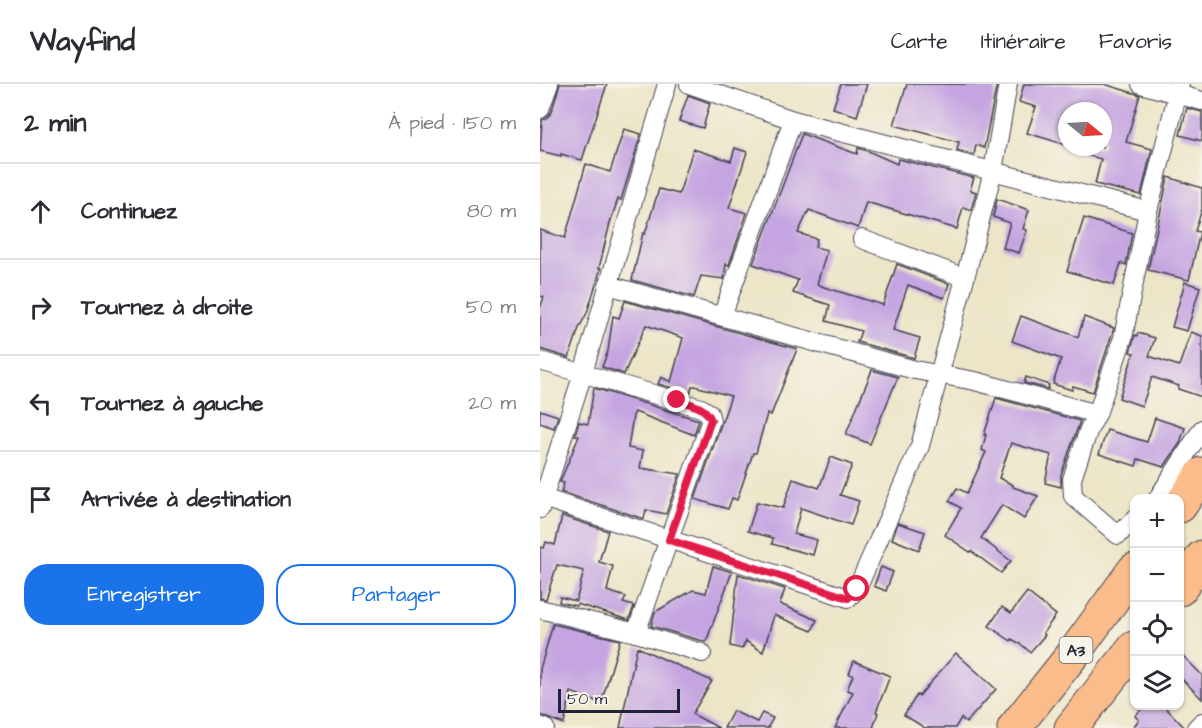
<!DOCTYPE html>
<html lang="fr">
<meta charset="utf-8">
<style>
body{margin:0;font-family:"Architects Daughter",sans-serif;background:#f2f2f3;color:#2b2b33}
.controls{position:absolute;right:18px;bottom:18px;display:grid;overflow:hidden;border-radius:12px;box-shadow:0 2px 4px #0004}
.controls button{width:54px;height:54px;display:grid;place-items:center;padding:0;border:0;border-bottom:2px solid #e1e1e2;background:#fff;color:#2b2b33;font:30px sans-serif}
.compass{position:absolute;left:518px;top:18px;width:54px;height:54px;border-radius:50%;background:#fff;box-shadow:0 2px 4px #0004;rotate:108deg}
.scale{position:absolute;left:18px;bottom:15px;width:122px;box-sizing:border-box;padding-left:6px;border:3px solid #22223b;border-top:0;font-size:16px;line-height:21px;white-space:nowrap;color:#22223b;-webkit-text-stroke:4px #f7f3e8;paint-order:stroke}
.stop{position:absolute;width:18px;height:18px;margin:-14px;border:4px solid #e11d48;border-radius:50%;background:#fff}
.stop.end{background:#e11d48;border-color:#fff;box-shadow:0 2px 6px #0008}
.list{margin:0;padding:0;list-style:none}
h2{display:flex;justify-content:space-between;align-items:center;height:78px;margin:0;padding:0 24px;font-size:26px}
h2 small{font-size:20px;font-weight:400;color:#7c7c81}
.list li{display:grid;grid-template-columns:39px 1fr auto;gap:18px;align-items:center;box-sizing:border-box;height:96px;padding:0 24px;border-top:2px solid #e1e1e2}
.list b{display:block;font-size:22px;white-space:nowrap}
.list em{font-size:20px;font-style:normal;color:#7c7c81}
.actions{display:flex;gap:12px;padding:18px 24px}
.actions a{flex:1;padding:14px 0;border:2px solid #1a73e8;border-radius:24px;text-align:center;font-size:21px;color:#1a73e8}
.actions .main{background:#1a73e8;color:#fff}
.icon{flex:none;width:33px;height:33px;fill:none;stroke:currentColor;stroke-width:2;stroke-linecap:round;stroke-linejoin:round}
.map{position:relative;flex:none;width:662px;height:644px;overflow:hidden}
header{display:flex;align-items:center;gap:36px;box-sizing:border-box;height:84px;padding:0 30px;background:#fff;border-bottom:2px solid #e1e1e2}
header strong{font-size:28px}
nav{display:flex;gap:33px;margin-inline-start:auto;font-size:21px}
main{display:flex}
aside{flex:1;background:#fff}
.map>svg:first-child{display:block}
.building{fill:#c5a5e1}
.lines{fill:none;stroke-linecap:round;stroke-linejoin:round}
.minor-casing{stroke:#403f50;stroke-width:20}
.motorway-casing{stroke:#403f50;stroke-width:35}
.minor{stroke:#fff;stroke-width:18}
.motorway{stroke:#fabc8b;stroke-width:33}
.route{stroke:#e11d48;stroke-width:8}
.labels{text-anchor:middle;stroke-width:5;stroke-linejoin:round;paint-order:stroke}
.shield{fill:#f7f3e8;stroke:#62616f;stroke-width:1.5}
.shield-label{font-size:16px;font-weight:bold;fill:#22223b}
</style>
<header>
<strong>Wayfind</strong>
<nav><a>Carte</a><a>Itinéraire</a><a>Favoris</a></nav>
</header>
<main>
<aside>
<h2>2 min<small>À pied · 150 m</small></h2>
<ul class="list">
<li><svg class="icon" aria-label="ahead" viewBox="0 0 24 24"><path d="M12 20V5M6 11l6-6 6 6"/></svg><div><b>Continuez</b></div><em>80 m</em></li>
<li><svg class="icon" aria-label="right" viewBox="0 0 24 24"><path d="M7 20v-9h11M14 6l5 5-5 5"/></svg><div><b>Tournez à droite</b></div><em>50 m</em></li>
<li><svg class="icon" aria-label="left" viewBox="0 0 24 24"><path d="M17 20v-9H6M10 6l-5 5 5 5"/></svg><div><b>Tournez à gauche</b></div><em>20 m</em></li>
<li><svg class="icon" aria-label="arrive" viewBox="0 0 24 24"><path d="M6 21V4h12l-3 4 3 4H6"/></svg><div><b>Arrivée à destination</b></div></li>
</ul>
<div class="actions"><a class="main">Enregistrer</a><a>Partager</a></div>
</aside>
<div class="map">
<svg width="662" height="644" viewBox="0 0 662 644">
<rect width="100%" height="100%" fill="#f7f3e8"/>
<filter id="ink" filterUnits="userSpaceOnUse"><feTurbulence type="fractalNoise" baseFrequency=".0167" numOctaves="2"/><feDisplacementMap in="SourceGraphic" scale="12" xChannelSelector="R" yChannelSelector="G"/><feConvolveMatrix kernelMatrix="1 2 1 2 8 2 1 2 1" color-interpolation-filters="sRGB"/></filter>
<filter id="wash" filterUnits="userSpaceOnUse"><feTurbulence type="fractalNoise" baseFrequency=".008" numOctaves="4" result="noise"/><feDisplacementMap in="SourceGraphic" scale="24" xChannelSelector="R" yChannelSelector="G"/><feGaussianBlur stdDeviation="1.35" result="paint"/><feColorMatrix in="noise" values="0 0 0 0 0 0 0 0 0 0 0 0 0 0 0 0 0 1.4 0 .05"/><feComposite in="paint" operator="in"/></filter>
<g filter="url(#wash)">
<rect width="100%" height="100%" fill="#ece5c7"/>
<g id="blocks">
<g class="building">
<path d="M20,0H67L42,76L21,70V72L0,67L2,36L7,34L11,29Z"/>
<path d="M301,0H327L317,32L293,24Z"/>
<path d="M367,0H457L444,64L436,61L434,71L417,66L419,58L354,41Z"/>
<path d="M484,0H564L600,11L586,58L612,65L601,111L555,100L561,75L532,67L533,63H563V27H527V61L487,49L496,23L479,18Z"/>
<path d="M148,11L170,19L163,44L139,37Z"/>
<path d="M647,24L662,28V57L640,51Z"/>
<path d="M84,45L101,50L81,116L78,115L70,139L59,184H61L47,229L39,244L29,274L0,265V225L4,213L0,212V146L25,154L46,80L70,88Z"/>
<path d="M262,50L317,70L318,64L328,67L357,80L358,75L434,94L430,106L436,108L431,126L423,123L417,145L326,118L318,144L269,126L258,149L277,155L275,163L287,166L277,200L284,203L343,221L357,180L409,200L404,214L368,201L353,246L380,254L374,274L317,258L321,247L286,237L290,221L253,209L258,196L213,180Z"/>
<path d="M195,64L207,68L189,124L207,129L189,181L186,180L184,195L161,192L154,213L92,196L103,149L105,150L119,105L139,110L153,65L191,77Z"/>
<path d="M628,93L662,104V125L655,147L660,148L649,196L608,186Z"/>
<path d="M457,115L489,126L483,145L487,146L479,169L463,164L470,139L453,133Z"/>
<path d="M544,134L592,149L586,181L581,179L574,201L527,187Z"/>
<path d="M645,198L660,203L647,247L632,243Z"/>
<path d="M85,217L257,265L231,331L227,330L216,369H213L197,416L192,414L188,425L155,415L191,312L155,302H152L150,309L118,300L121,293L131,298L143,254L106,241L84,290L62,283L68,267L73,232L79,234Z"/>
<path d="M481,232L538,253L544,233L574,244L553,308L533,302L532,306L513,300L521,275L472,257Z"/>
<path d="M651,248L662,252V313L638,305L639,302L612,293L602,322L579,314L594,269L590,268L595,251L597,252L598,249L615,254L609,272L639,282Z"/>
<path d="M332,286L358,293L330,360L306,350Z"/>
<path d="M486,293L509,301L508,305L484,299Z"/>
<path d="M54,304L159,336L154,351L95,328L93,332L88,364L103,367L100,384L140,390L126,430L106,426L104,435L21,408L24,399L20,398L39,352L35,351L39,338L48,340Z"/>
<path d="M456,314L540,337L521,391V403L505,399L511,371L471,359L459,394L473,401V403L498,412L484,435L462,421L441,454L471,477L461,489L431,467L430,468L405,451L421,424L409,417L417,404L427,409L446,368L442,366L446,351H444Z"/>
<path d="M0,326L18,332L14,344L0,339Z"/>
<path d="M615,334L645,344L640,359L624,383L598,375L596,382L559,370L567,346L607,358Z"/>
<path d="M291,373L312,381L300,411L319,417L311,441L261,424L254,450L277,456L273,471L232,460L233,454L208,447L217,418L243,424L253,395L279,404Z"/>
<path d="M22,432L68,447L59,478L73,482L67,507L86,513L83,519L94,522L89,536L37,520L36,522L19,518L20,513L36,517L44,487L17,481L6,515L0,514V463L4,464L6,458L15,461Z"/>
<path d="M358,439L385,448L379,466L352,455Z"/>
<path d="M173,482L192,488L166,558L111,542L115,528L153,506L166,509Z"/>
<path d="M341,483L353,488L346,507L334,502Z"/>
<path d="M198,490L245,505L240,520L277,536L272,547L234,531L223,568L206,557L202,565L190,562Z"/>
<path d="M487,508L516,531L503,549L505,551L490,568L482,561L472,555L471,557L449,542L462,523L471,529Z"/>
<path d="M13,540L80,556L61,619L31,608L24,640L0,631V585Z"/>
<path d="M97,563L172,597L152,630L179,644H80Z"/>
<path d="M639,568L662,591V615L639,592Z"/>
<path d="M416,569L456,605L426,639L421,634L415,644H385L364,631L377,611L379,612Z"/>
<path d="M314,577L350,592L336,628L338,629L333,644H295L313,608L307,606L313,591L309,590Z"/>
<path d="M605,621H623L645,644H592L599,636L595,632Z"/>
<path d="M193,627L217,638L222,629L233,634L228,643L229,644H184Z"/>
</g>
</g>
</g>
<g filter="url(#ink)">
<use href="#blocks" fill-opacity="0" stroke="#403f50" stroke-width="1.5"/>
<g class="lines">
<defs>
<g id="minor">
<path d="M149,0L253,36L608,127"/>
<path d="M601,0L662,17"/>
<path d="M0,25L9,0"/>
<path d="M322,155L425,194L453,87L468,0"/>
<path d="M68,201L375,286L435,297L557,330"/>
<path d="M182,232L253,36"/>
<path d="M0,277L161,324L169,329L171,336L96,549"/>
<path d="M0,413L308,514L317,505L380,362L425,194"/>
<path d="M618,414L662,345"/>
<path d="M0,425L43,289L127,0"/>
<path d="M594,436L578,451L533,412L532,395L539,374L549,345L557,330L583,254L608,127L640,0"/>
<path d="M0,525L96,549L162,569"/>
<path d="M0,642L5,644"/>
<path d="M656,644L662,638"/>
</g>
<g id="motorway">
<path d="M640,422L662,390"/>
<path d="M640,505L662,473"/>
<path d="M474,644L534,569L594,486"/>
<path d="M531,644L594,564"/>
</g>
</defs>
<use href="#minor" class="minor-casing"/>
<use href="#motorway" class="motorway-casing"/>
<use href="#minor" class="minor"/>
<use href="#motorway" class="motorway"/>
</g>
</g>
<g class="lines" filter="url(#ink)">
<path class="route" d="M137,316C150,320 166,322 171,336L129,456L308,514L317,505"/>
</g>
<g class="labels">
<rect class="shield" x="519.5" y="553" width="33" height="26" rx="4.5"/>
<g class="shield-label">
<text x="536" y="572">A3</text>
</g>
</g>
</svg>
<div class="controls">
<button>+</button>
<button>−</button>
<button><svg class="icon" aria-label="locate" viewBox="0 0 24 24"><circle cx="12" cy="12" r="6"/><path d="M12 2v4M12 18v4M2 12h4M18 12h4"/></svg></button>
<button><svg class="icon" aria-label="layers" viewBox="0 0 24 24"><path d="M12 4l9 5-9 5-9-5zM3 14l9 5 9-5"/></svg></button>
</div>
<svg class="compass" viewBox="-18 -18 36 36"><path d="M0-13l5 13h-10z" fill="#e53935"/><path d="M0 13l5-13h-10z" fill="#7c7c81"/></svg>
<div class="scale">50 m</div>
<div class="stop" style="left:317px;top:505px"></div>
<div class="stop end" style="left:137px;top:316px"></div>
</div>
</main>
